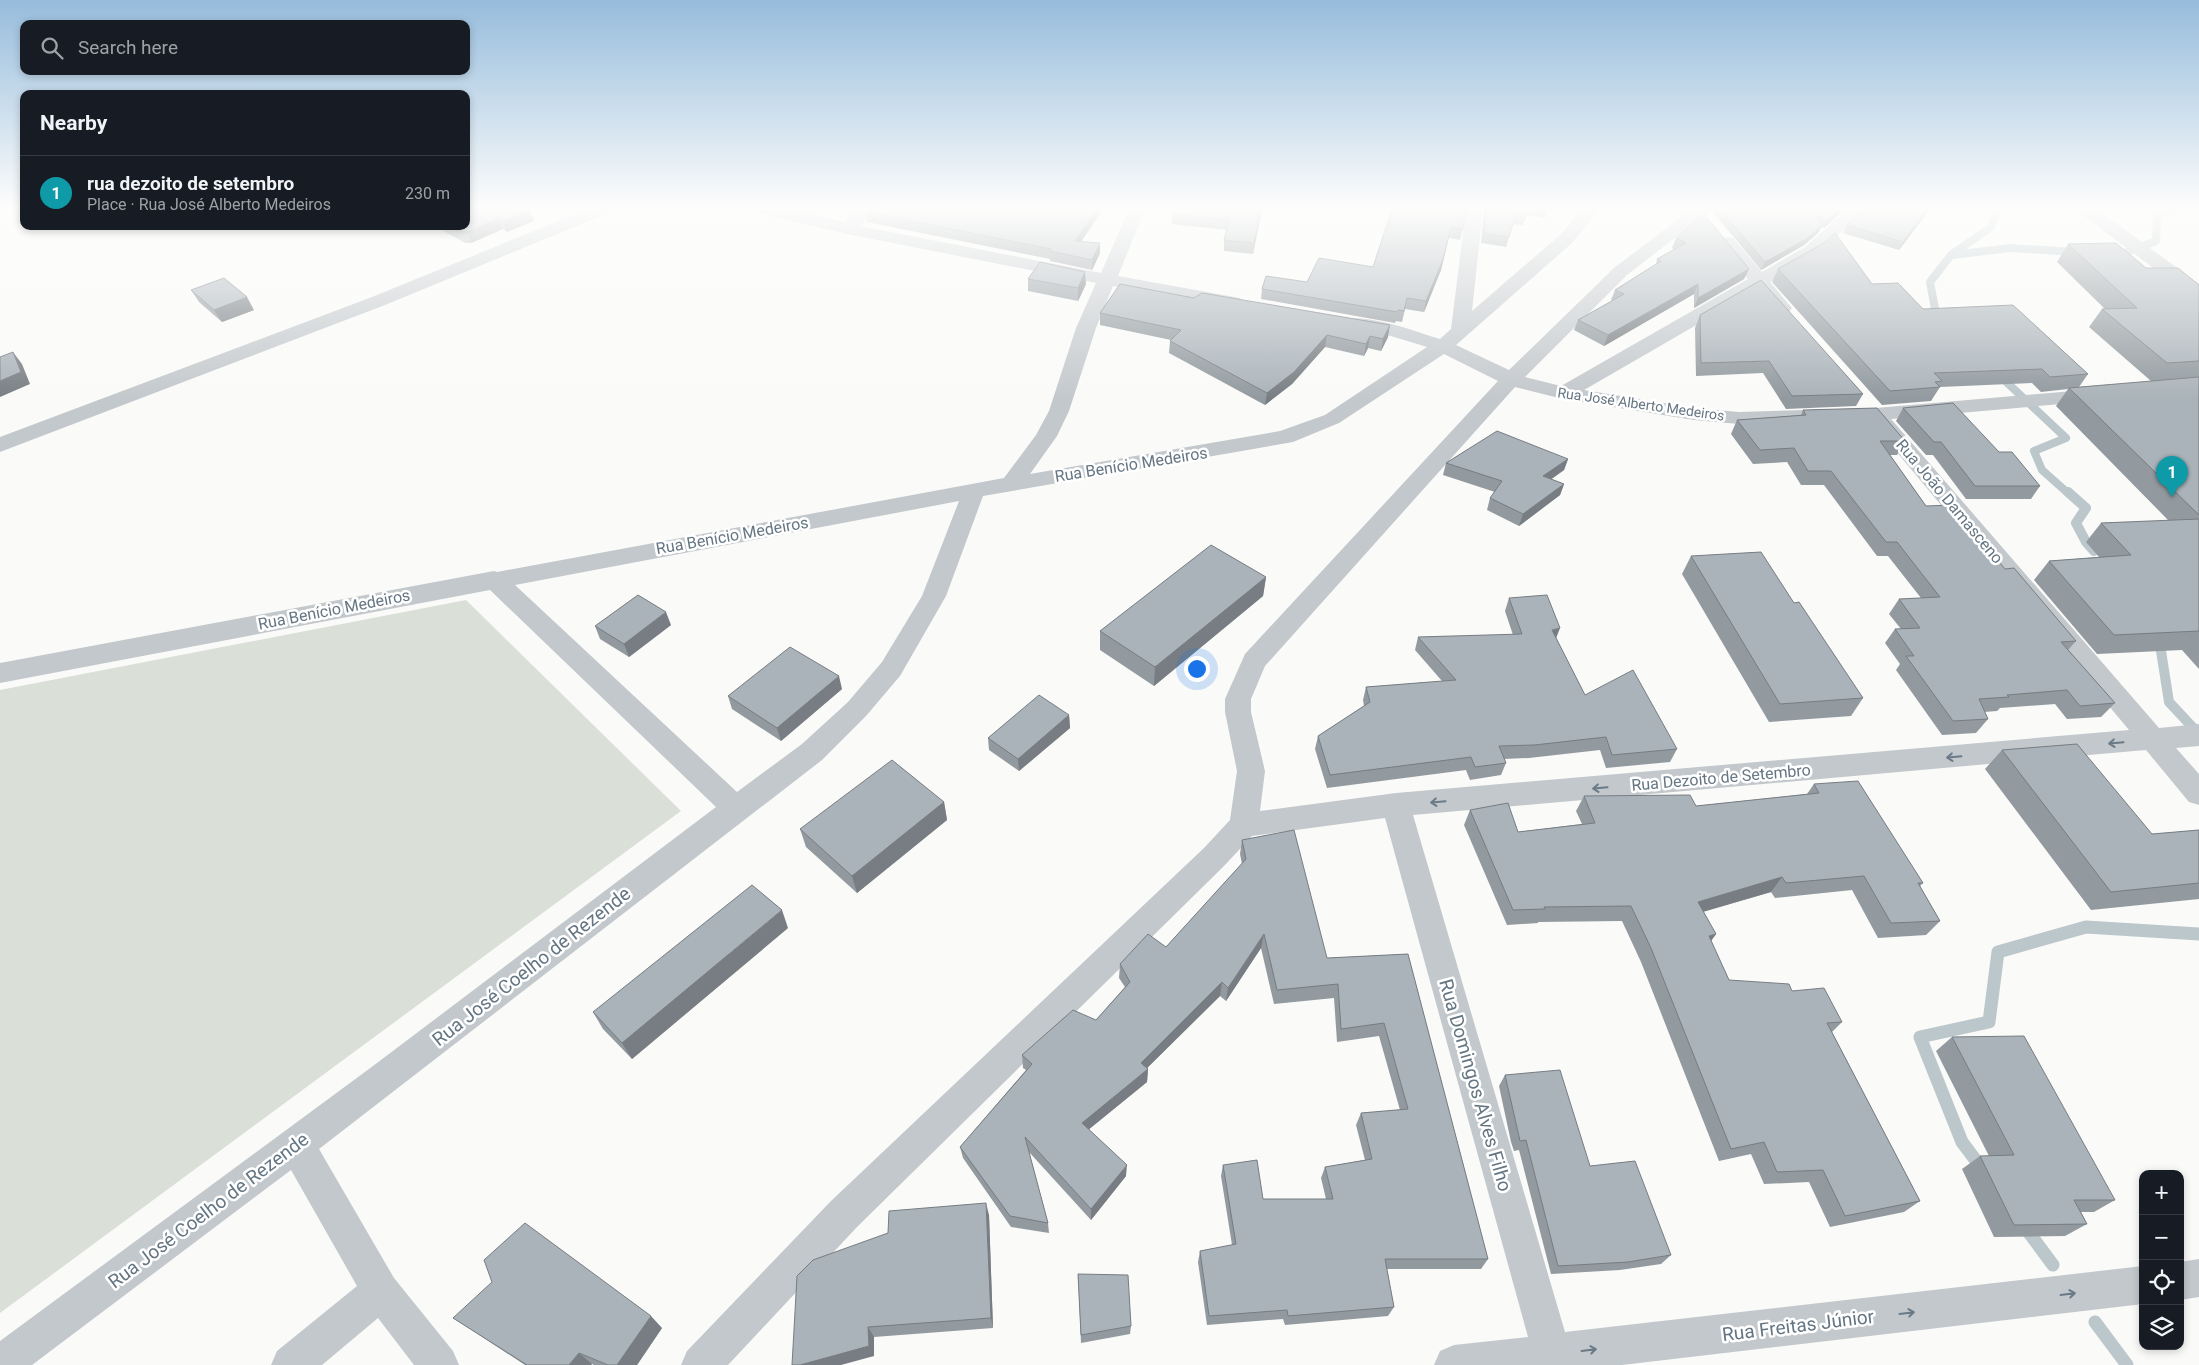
<!DOCTYPE html>
<meta charset="utf-8">
<style>
body{margin:0;font-family:Roboto,sans-serif;background:#242831;color:#f1f3f6}
.controls{position:absolute;right:15px;bottom:15px;display:grid;overflow:hidden;border-radius:10px;box-shadow:0 2px 8px #0003}
.controls button{width:45px;height:45px;display:grid;place-items:center;padding:0;border:0;border-bottom:1px solid #363941;background:#171b24;color:#f1f3f6;font:25px sans-serif}
.you{position:absolute;left:1196px;top:668px;width:18px;height:18px;margin:-12px;border:4px solid #fff;border-radius:50%;background:#1a73e8;box-shadow:0 0 0 8px #1a73e833}
.badge{display:grid;place-items:center;width:32px;height:32px;border-radius:50%;background:#1a73e8;color:#fff;font-size:16px;font-weight:700}
.pin{position:absolute;translate:-50% -41px;filter:drop-shadow(0 1px 2px #0008)}
.pin::after{content:'';position:absolute;top:26px;width:18px;height:15px;background:inherit;clip-path:polygon(0 0,100% 0,50% 100%)}
.list{margin:0;padding:0;list-style:none}
h2{display:flex;justify-content:space-between;align-items:center;height:65px;margin:0;padding:0 20px;font-size:21px}
h2 small{font-size:16px;font-weight:400;color:#9ea1a6}
.list li{display:grid;grid-template-columns:32px 1fr auto;gap:15px;align-items:center;box-sizing:border-box;height:75px;padding:0 20px;border-top:1px solid #363941}
.list b{display:block;font-size:19px;white-space:nowrap}
.list p{margin:0;font-size:16px;white-space:nowrap;color:#9ea1a6}
.list em{font-size:16px;font-style:normal;color:#9ea1a6}
.icon{flex:none;width:28px;height:28px;fill:none;stroke:currentColor;stroke-width:2;stroke-linecap:round;stroke-linejoin:round}
.map{position:relative;flex:none;width:2199px;height:1365px;overflow:hidden}
.search{position:absolute;background:#171b24;box-shadow:0 2px 8px #0003;left:20px;top:20px;width:450px;height:55px;display:flex;align-items:center;gap:12px;box-sizing:border-box;padding:0 18px;border-radius:10px;color:#9ea1a6;font-size:19px}
.panel{position:absolute;background:#171b24;box-shadow:0 2px 8px #0003;left:20px;top:90px;width:450px;height:140px;border-radius:10px}
.map>svg:first-child{display:block}
.green{fill:#dadfd7}
.lines{fill:none;stroke-linecap:round;stroke-linejoin:round}
.stream-far2{stroke:#bbc7cb;stroke-width:8}
.stream-far1{stroke:#bbc7cb;stroke-width:10}
.stream{stroke:#bbc7cb;stroke-width:13}
.minor{fill:#c3c8cc;fill-rule:evenodd}
.wall{fill:#929a9f}
.shaded-wall{fill:#777d82}
.building{fill:#aab3b9;stroke:#777d82}
.oneway{stroke:#6a7a87}
.labels{text-anchor:middle;stroke-width:5;stroke-linejoin:round;paint-order:stroke}
.far-street-label{font-size:14px;fill:#657683;stroke:#fff}
.street-label{font-size:16px;fill:#657683;stroke:#fff}
.near-street-label{font-size:19px;fill:#657683;stroke:#fff}
</style>
<div class="map">
<svg width="2199" height="1365" viewBox="0 0 2199 1365">
<rect width="100%" height="100%" fill="#fafaf8"/>
<path class="green" d="M466,600L681,811L0,1313V690Z"/>
<g class="lines">
<g class="stream-far2">
<path d="M1952,254L1990,228L1999,209"/>
<path d="M2115,254H2122L2156,241L2157,216L2171,209"/>
<path d="M1942,317L1935,309L1930,282L1951,255L2011,248L2076,252"/>
<path d="M2000,376L2066,438L2034,451L2042,470L2069,494"/>
</g>
<g class="stream-far1">
<path d="M2068,492L2086,508L2076,523L2086,542L2094,551"/>
<path d="M2159,638L2169,702L2199,734"/>
</g>
<g class="stream">
<path d="M1983,1170L1962,1142L1920,1037L1989,1022L1998,952L2086,927L2199,934"/>
<path d="M2024,1226L2053,1265"/>
<path d="M2095,1322L2127,1365"/>
</g>
<g class="minor">
<path d="M588,209H611L608,213L385,305L0,452V437L372,297Z"/>
<path d="M754,209H785L844,222L858,209H876L860,226L1101,273L1129,209H1145L1118,276L1240,298L1242,302L1240,306L1233,308L1113,286L1096,328L1069,411L1057,436L1030,474L1280,431L1325,415L1427,347L1391,336L1348,327L1345,323L1348,319C1369,314 1418,332 1440,339L1451,329L1466,209H1483L1472,311L1560,235L1582,209H1600L1572,243L1456,345L1509,370L1615,267L1692,209H1712L1627,275L1525,377L1561,386L1748,279L1718,242L1721,238L1727,237L1733,238L1762,272L1805,247L1848,209H1866L1817,255L1770,282L1792,308L1789,312C1773,316 1766,301 1757,290L1584,390L1694,408L1739,412L1876,408L2096,389L2103,391L2106,395L2103,399L2096,401L1891,419L2159,728L2199,724V746L2176,748L2199,774V805L2189,802L2146,750L1413,815L1565,1332L2143,1266V1304L1622,1365H1434L1440,1351L1454,1345L1528,1337L1385,818L1252,836L1224,866L857,1227L728,1365H681L687,1351L831,1201L1204,848L1230,820L1237,771L1225,712V699L1245,654L1498,381L1444,354L1339,423L1293,442L983,496L946,596L900,676L866,716L822,760L319,1149L394,1278L453,1351L459,1365H414L378,1318L322,1365H271L277,1351L357,1286L291,1170L32,1365H0V1341L373,1066L716,807L490,590L0,683V663L494,571L497,572L1004,478L1036,435L1049,411L1076,328L1096,283L847,234L757,213ZM1515,387L1563,399L1694,420L1739,424L1870,420L2129,730L1396,793L1260,811L1265,771L1251,712V699L1265,666ZM959,501L922,596L882,662L848,702L802,744L737,792L515,585Z"/>
<path d="M2078,209H2097L2199,284V299L2192,297L2080,213Z"/>
<path d="M2199,1259V1297L2180,1300V1262Z"/>
</g>
</g>
<g class="wall">
<path d="M870,209H1103L1081,241L1100,253L1092,270L1050,261V259L867,222L866,212Z"/>
<path d="M1171,209H1262L1253,254L1224,251V240L1227,230L1172,224V214L1174,209Z"/>
<path d="M1392,209L1463,229L1460,240L1449,238L1441,270L1424,312L1405,309L1402,322L1396,321L1395,323L1261,299L1262,289L1307,282L1373,267Z"/>
<path d="M1484,209H1548L1545,218L1527,215L1522,225L1513,224L1506,247L1481,243Z"/>
<path d="M1715,209H1845L1824,228L1821,227L1818,233L1804,245L1761,270L1713,212Z"/>
<path d="M1864,209H1930L1899,250L1843,233L1847,225Z"/>
<path d="M530,210L534,221L507,232L503,229L471,243H465L435,226H466Z"/>
<path d="M1676,238L1749,269L1744,279L1694,308V294L1604,346L1574,330L1578,320L1613,301L1611,300L1615,290L1656,264L1657,259L1675,250L1672,248Z"/>
<path d="M2068,244L2199,285V669L2182,650L2097,654L2034,580L2049,561L2099,557L2086,542L2101,523L2169,521L2056,406L2068,389L2041,392L2032,383L1940,387L1931,401L1882,405L1772,282L1778,269L1872,284L1923,309L2088,374L2079,387L2151,381L2089,327L2102,309H2105L2057,262Z"/>
<path d="M1028,279L1086,284L1078,301L1028,291Z"/>
<path d="M191,290L254,310L222,322L199,302Z"/>
<path d="M1100,313L1388,337L1381,351L1368,348L1364,356L1325,347L1292,384L1265,405L1169,353L1170,341L1171,340L1100,325Z"/>
<path d="M1700,315L1863,394L1856,406L1786,409L1763,373L1696,376L1695,328Z"/>
<path d="M1903,408L1999,452L2040,486L2031,499H1966L1933,455H1926L1896,421Z"/>
<path d="M1803,410L1905,441L1897,455H1890L1926,506L2005,569L2076,641L2068,650L2115,703L2101,717L2067,719L2055,704L2000,708L1997,711L1984,712L1988,719L1976,733L1942,735L1896,670L1900,664L1885,643L1895,629H1901L1889,614L1899,599L1921,598L1888,556H1877L1824,485H1801L1787,462L1753,464L1731,434L1737,420L1801,415Z"/>
<path d="M1568,459L1564,470L1551,479L1564,484L1560,495L1519,526L1487,510L1490,498L1495,492L1443,475L1446,463Z"/>
<path d="M1691,556L1794,603L1863,698L1851,716L1769,722L1682,574Z"/>
<path d="M1266,577L1263,596L1154,686L1100,650V631Z"/>
<path d="M1509,598L1556,638L1585,695L1677,749L1670,762L1606,768L1600,750L1529,758L1504,759L1506,763L1501,775L1470,780L1466,770L1327,788L1315,749L1318,736L1364,706L1363,700L1366,687L1442,681L1415,650L1418,637L1513,635L1505,611Z"/>
<path d="M671,625L629,657L600,639L595,626Z"/>
<path d="M842,689L781,741L732,709L728,696Z"/>
<path d="M1069,715L1070,728L1019,771L989,750L988,738Z"/>
<path d="M2002,750L2152,834L2199,830V899L2091,910L1985,769Z"/>
<path d="M1814,784L1923,883L1920,886L1940,921L1926,935L1878,938L1852,890L1775,898L1771,892L1703,912L1716,934L1711,941L1729,980L1792,991L1842,1022L1832,1032L1920,1201L1904,1212L1830,1227L1809,1182L1764,1184L1751,1154L1719,1161L1641,962L1622,921L1538,922V923L1507,925L1464,825L1470,810L1518,832L1582,824L1576,811L1584,796L1696,806L1807,794Z"/>
<path d="M944,802L947,820L857,893L806,847L800,829Z"/>
<path d="M1242,840L1327,958L1408,954L1488,1259L1481,1269H1387L1394,1307L1388,1316L1285,1325L1283,1319L1207,1325L1198,1262L1200,1251L1232,1245L1221,1176L1223,1165L1263,1199H1326L1321,1178L1325,1167L1365,1160L1356,1125L1361,1113L1400,1110L1379,1036L1337,1042L1334,998L1274,1004L1261,948L1226,1001L1220,996L1147,1068L1148,1069L1147,1082L1089,1129L1126,1176L1091,1220L1029,1152L1048,1223L1049,1233L1011,1227L963,1158L960,1147L1026,1070L1023,1068L1022,1055L1096,1020L1125,987L1119,978L1120,964L1166,947L1242,864L1240,854Z"/>
<path d="M788,928L632,1059L603,1029L593,1012Z"/>
<path d="M1952,1037L2115,1200L2094,1212H2081L2087,1224L2065,1236L1994,1237L1962,1169L1980,1156H1989L1936,1051Z"/>
<path d="M1505,1075L1590,1166L1671,1255L1661,1264L1620,1270L1551,1274L1519,1150L1514,1151L1511,1142L1499,1086Z"/>
<path d="M989,1215L993,1328L874,1337V1356L792,1365Z"/>
<path d="M1078,1274L1131,1326L1130,1334L1081,1343Z"/>
<path d="M453,1318L662,1328L637,1365H594L592,1364L591,1365H525L470,1329Z"/>
</g>
<g class="shaded-wall">
<path d="M556,209H563L557,211Z"/>
<path d="M1097,209H1103L1075,251V241Z"/>
<path d="M1261,209H1262L1253,254L1254,243Z"/>
<path d="M1528,209H1529L1527,215L1522,225L1525,215Z"/>
<path d="M1840,209H1845L1824,228L1828,220Z"/>
<path d="M1928,209H1930L1899,250L1903,242Z"/>
<path d="M530,210L534,221L507,232L503,221Z"/>
<path d="M499,218L503,229L471,243L467,232Z"/>
<path d="M1822,225L1818,233L1804,245L1761,270L1765,262Z"/>
<path d="M1451,227L1441,270L1424,312L1426,301Z"/>
<path d="M1100,243V253L1092,270V260Z"/>
<path d="M1749,269L1744,279L1694,308L1698,298Z"/>
<path d="M1085,272L1086,284L1078,301V288Z"/>
<path d="M1698,284L1694,294L1604,346L1608,335Z"/>
<path d="M247,297L254,310L222,322L214,310Z"/>
<path d="M1390,325L1388,337L1381,351L1383,339Z"/>
<path d="M1327,335L1325,347L1292,384L1265,405L1267,393Z"/>
<path d="M1370,336L1368,348L1364,356L1366,344Z"/>
<path d="M13,352L22,364L30,384L0,397V381Z"/>
<path d="M1568,459L1564,470L1539,488L1543,476Z"/>
<path d="M1564,484L1560,495L1519,526L1523,514Z"/>
<path d="M1266,577L1263,596L1154,686L1155,667Z"/>
<path d="M666,612L671,625L629,657L624,644Z"/>
<path d="M1560,628L1555,641L1552,630Z"/>
<path d="M839,676L842,689L781,741L777,728Z"/>
<path d="M1069,715L1070,728L1019,771L1018,759Z"/>
<path d="M944,802L947,820L857,893L852,876Z"/>
<path d="M1782,877L1771,892L1688,916L1698,902Z"/>
<path d="M782,910L788,928L632,1059L622,1043Z"/>
<path d="M1264,934L1261,948L1226,1001L1228,988Z"/>
<path d="M1716,934L1705,949L1709,936Z"/>
<path d="M1222,982L1220,996L1140,1075L1141,1063Z"/>
<path d="M1148,1069L1147,1082L1082,1135V1123Z"/>
<path d="M1127,1165L1126,1176L1091,1220V1209Z"/>
<path d="M986,1203L989,1215L993,1328L991,1318Z"/>
<path d="M651,1316L662,1328L637,1365H617Z"/>
<path d="M868,1327L874,1337V1356L841,1365H800Z"/>
<path d="M579,1353L592,1364L591,1365H569Z"/>
</g>
<g class="building">
<path d="M466,209H529L530,210L503,221L499,218L467,232H461L450,226H466Z"/>
<path d="M870,209H1097L1075,241L1100,243L1092,260L1050,251L1051,249L866,212Z"/>
<path d="M1174,209H1261L1254,243L1224,240L1229,220L1172,214Z"/>
<path d="M1392,209H1466L1463,229L1451,227L1443,259L1426,301L1407,298L1404,311L1398,310L1397,312L1262,289L1266,276L1307,282L1319,258L1373,267Z"/>
<path d="M1486,209H1528L1525,215L1516,213L1509,237L1484,233Z"/>
<path d="M1720,209H1840L1828,220L1816,216L1822,225L1808,238L1765,262Z"/>
<path d="M1864,209H1928L1903,242L1847,225Z"/>
<path d="M1704,214L1749,269L1698,298V284L1608,335L1578,320L1624,294L1615,290L1661,261L1657,259L1686,243L1676,238Z"/>
<path d="M1835,233L1872,284L1898,283L1923,309L2013,305L2088,374L2050,377L2042,369L1934,373L1942,381L1935,382L1940,387L1890,391L1778,269L1824,243Z"/>
<path d="M2116,243L2146,268H2178L2199,285V361L2167,363L2102,309L2137,308L2068,244Z"/>
<path d="M1040,262L1085,272L1078,288L1028,279Z"/>
<path d="M224,278L247,297L214,310L191,290Z"/>
<path d="M1761,280L1863,394L1792,396L1769,361L1701,363L1700,315Z"/>
<path d="M1120,284L1194,298L1202,293L1390,325L1383,339L1370,336L1366,344L1327,335L1294,372L1267,393L1170,341L1181,330L1100,313Z"/>
<path d="M13,352L21,372L0,381V357Z"/>
<path d="M2199,377V515L2069,388Z"/>
<path d="M1953,403L1999,452H2012L2040,486H1975L1941,442H1934L1903,408Z"/>
<path d="M1877,408L1905,441H1880L1926,506L1951,505L2005,569L2014,568L2076,641L2061,642L2115,703L2080,706L2067,690L2007,695L2009,697L1979,699L1988,719L1953,721L1906,656H1914L1895,629L1920,628L1899,599L1940,597L1897,542H1886L1831,471H1808L1794,448L1760,450L1737,420L1806,415L1803,410Z"/>
<path d="M1497,431L1568,459L1543,476L1564,484L1523,514L1490,498L1502,481L1446,463Z"/>
<path d="M2199,519V631L2114,635L2049,561L2131,555L2101,523Z"/>
<path d="M1211,545L1266,577L1155,667L1100,631Z"/>
<path d="M1761,552L1794,603L1799,602L1863,698L1780,704L1691,556Z"/>
<path d="M638,595L666,612L624,644L595,626Z"/>
<path d="M1547,595L1560,628L1552,630L1585,695L1633,670L1677,749L1612,755L1606,737L1534,745L1499,746L1506,763L1475,767L1471,757L1330,775L1318,736L1370,702L1366,687L1456,680L1418,637L1522,634L1509,598Z"/>
<path d="M790,647L839,676L777,728L728,696Z"/>
<path d="M1039,695L1069,715L1018,759L988,738Z"/>
<path d="M2077,744L2152,834L2199,830V883L2111,892L2002,750Z"/>
<path d="M892,760L944,802L852,876L800,829Z"/>
<path d="M1858,781L1923,883H1918L1940,921L1891,923L1864,876L1786,883L1782,877L1698,902L1716,934L1709,936L1729,980L1789,984L1792,991L1824,988L1842,1022L1827,1023L1920,1201L1845,1216L1823,1170L1777,1172L1764,1142L1731,1149L1651,948L1631,906L1544,907L1545,909L1513,910L1470,810L1508,803L1518,832L1595,823L1584,796L1690,795L1696,806L1819,793L1814,784Z"/>
<path d="M1294,830L1327,958L1408,954L1488,1259H1385L1394,1307L1288,1316L1287,1310L1209,1316L1200,1251L1236,1244L1223,1165L1257,1160L1263,1199H1333L1325,1167L1372,1159L1361,1113L1408,1109L1384,1023L1341,1029L1338,984L1277,990L1264,934L1228,988L1222,982L1141,1063L1148,1069L1082,1123L1127,1165L1091,1209L1025,1137L1048,1223L1010,1216L960,1147L1032,1064L1022,1055L1073,1010L1096,1020L1130,982L1120,964L1148,934L1166,947L1246,859L1242,840Z"/>
<path d="M752,885L782,910L622,1043L593,1012Z"/>
<path d="M2024,1036L2115,1200H2074L2087,1224L2014,1225L1980,1156L2014,1155L1952,1037Z"/>
<path d="M1560,1070L1590,1166L1635,1161L1671,1255L1628,1262L1558,1266L1526,1140L1520,1141L1518,1132L1505,1075Z"/>
<path d="M986,1203L991,1318L868,1327L869,1346L800,1365H792L797,1276L813,1260L888,1233L889,1211Z"/>
<path d="M525,1223L651,1316L617,1365H608L579,1353L569,1365H527L453,1318L492,1282L484,1260Z"/>
<path d="M1078,1274L1128,1275L1131,1326L1081,1335Z"/>
</g>
<defs><path id="oneway-shaft" d="M-6 0H5M1.5-3L5.5 0L1.5 3" fill="none" stroke-width="1.6" stroke-linecap="round" stroke-linejoin="round" transform="scale(1.25)"/></defs>
<g class="oneway">
<use href="#oneway-shaft" transform="translate(2116 743) rotate(175)"/>
<use href="#oneway-shaft" transform="translate(1954 757) rotate(175)"/>
<use href="#oneway-shaft" transform="translate(1600 788) rotate(175)"/>
<use href="#oneway-shaft" transform="translate(1438 802) rotate(175)"/>
<use href="#oneway-shaft" transform="translate(2068 1294) rotate(-7)"/>
<use href="#oneway-shaft" transform="translate(1907 1313) rotate(-7)"/>
<use href="#oneway-shaft" transform="translate(1589 1350) rotate(-7)"/>
</g>
<linearGradient id="sky" x2="0" y2="1"><stop stop-color="#96bcdc"/><stop offset="0.52" stop-color="#fdfdfc"/><stop offset="1" stop-color="#fdfdfc" stop-opacity="0"/></linearGradient>
<rect width="2199" height="400" fill="url(#sky)"/>
<g class="labels">
<g class="far-street-label">
<text transform="translate(1641 404) rotate(8)" y="5">Rua José Alberto Medeiros</text>
</g>
<g class="street-label">
<text transform="translate(1131 464) rotate(-9)" y="6">Rua Benício Medeiros</text>
<text transform="translate(1950 501) rotate(50)" y="6">Rua João Damasceno</text>
<text transform="translate(732 535) rotate(-10)" y="6">Rua Benício Medeiros</text>
<text transform="translate(334 609) rotate(-11)" y="6">Rua Benício Medeiros</text>
<text transform="translate(1721 777) rotate(-5)" y="6">Rua Dezoito de Setembro</text>
</g>
<g class="near-street-label">
<text transform="translate(531 966) rotate(-38)" y="7">Rua José Coelho de Rezende</text>
<text transform="translate(1476 1085) rotate(74)" y="7">Rua Domingos Alves Filho</text>
<text transform="translate(208 1210) rotate(-37)" y="7">Rua José Coelho de Rezende</text>
<text transform="translate(1798 1325) rotate(-7)" y="7">Rua Freitas Júnior</text>
</g>
</g>
</svg>
<div class="controls">
<button>+</button>
<button>−</button>
<button><svg class="icon" aria-label="locate" viewBox="0 0 24 24"><circle cx="12" cy="12" r="6"/><path d="M12 2v4M12 18v4M2 12h4M18 12h4"/></svg></button>
<button><svg class="icon" aria-label="layers" viewBox="0 0 24 24"><path d="M12 4l9 5-9 5-9-5zM3 14l9 5 9-5"/></svg></button>
</div>
<div class="you"></div>
<div class="pin badge" style="left:2172px;top:497px;background:#0f9aa8">1</div>
<div class="search"><svg class="icon" aria-label="search" viewBox="0 0 24 24"><circle cx="10" cy="10" r="6"/><path d="M15 15l6 6"/></svg>Search here</div>
<section class="panel">
<h2>Nearby<small></small></h2>
<ul class="list">
<li><span class="badge" style="background:#0f9aa8">1</span><div><b>rua dezoito de setembro</b><p>Place · Rua José Alberto Medeiros</p></div><em>230 m</em></li>
</ul>
</section>
</div>
